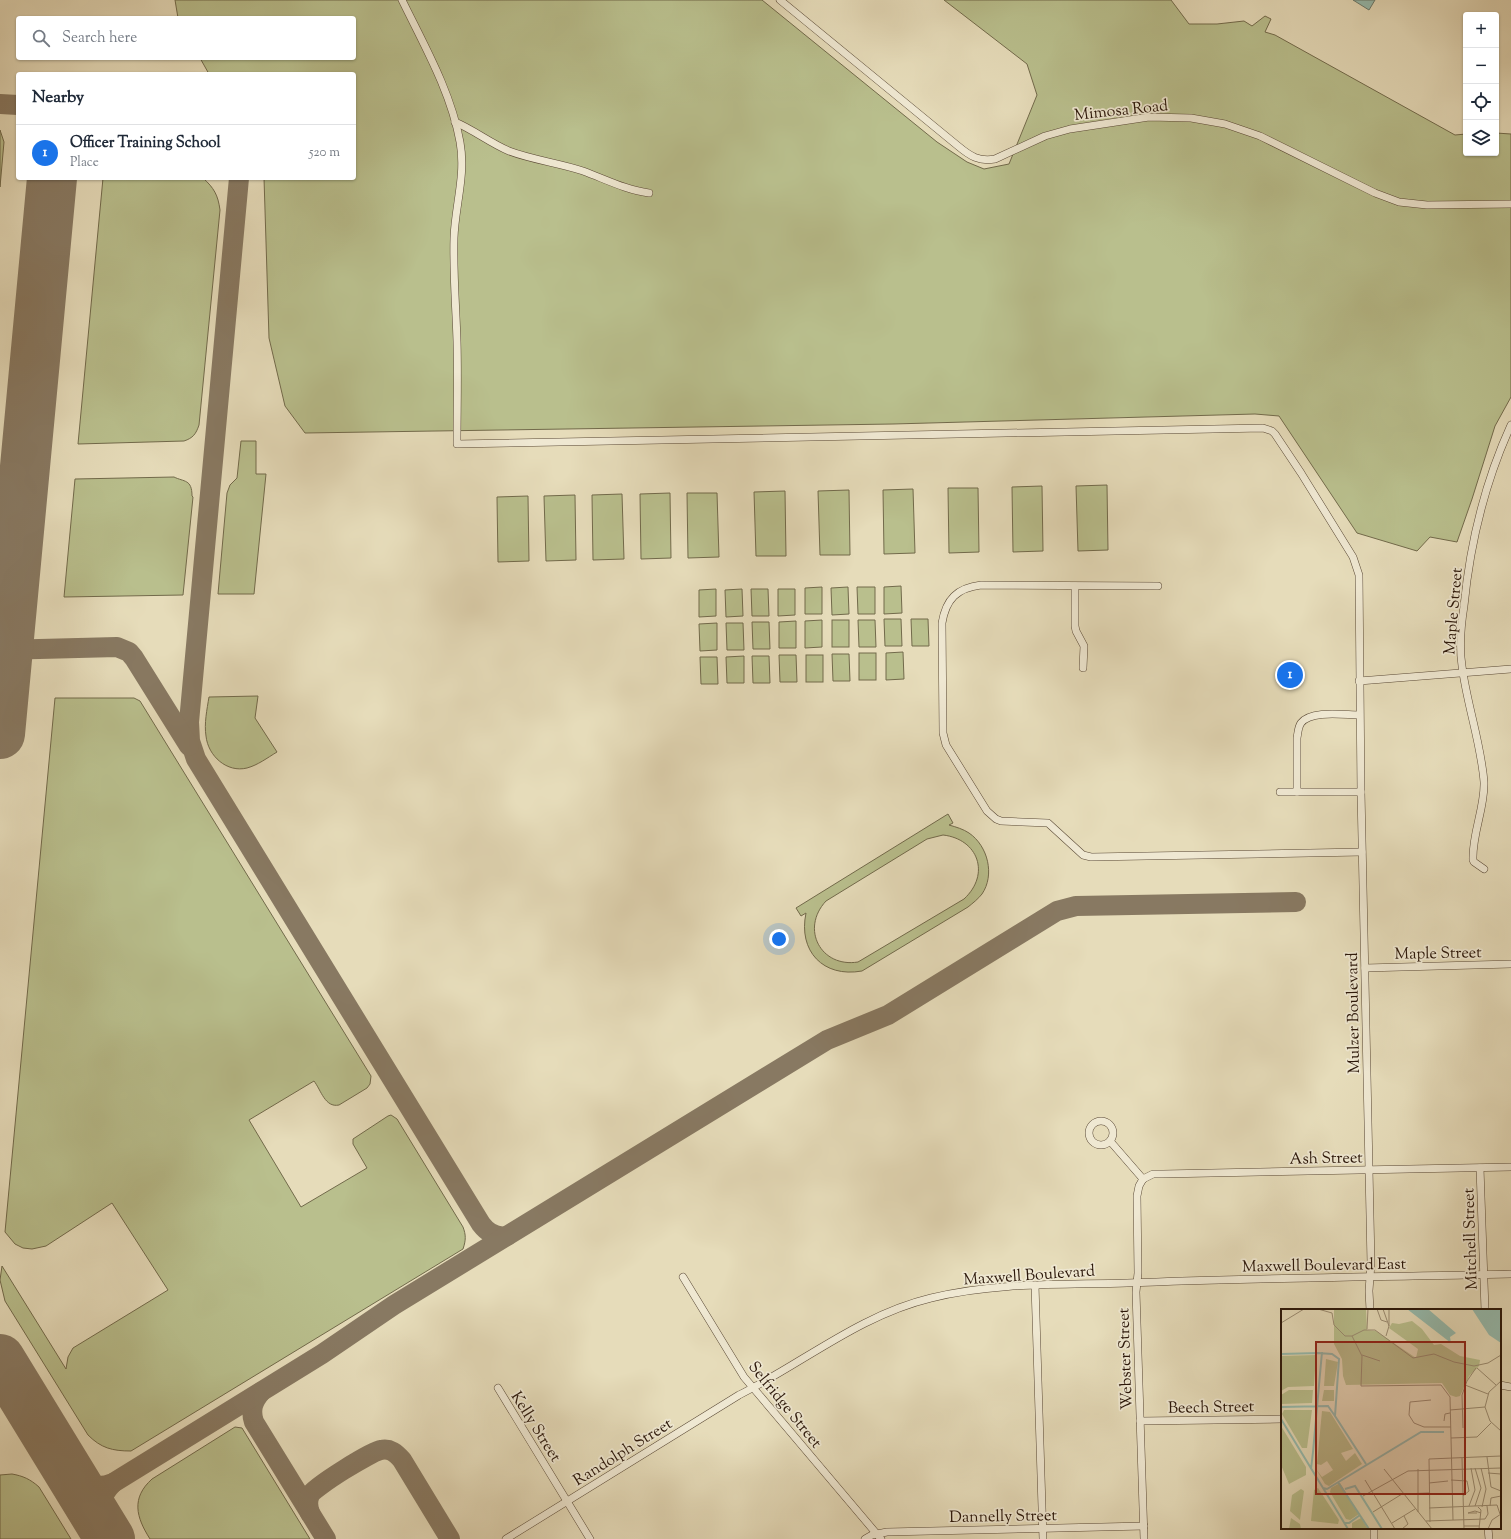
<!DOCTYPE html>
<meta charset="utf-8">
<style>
body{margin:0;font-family:"Sorts Mill Goudy",serif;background:#f6f6f7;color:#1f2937}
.controls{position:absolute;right:12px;top:12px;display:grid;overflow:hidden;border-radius:4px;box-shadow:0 1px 3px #0004}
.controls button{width:36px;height:36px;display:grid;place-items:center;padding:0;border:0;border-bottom:1px solid #e0e1e3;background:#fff;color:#1f2937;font:20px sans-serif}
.you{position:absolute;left:779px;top:939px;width:14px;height:14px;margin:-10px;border:3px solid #fff;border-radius:50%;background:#1a73e8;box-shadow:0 0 0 6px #1a73e833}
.badge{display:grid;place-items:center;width:26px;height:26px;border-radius:50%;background:#1a73e8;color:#fff;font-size:13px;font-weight:700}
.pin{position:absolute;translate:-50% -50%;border:2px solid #fff;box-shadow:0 1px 4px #0006}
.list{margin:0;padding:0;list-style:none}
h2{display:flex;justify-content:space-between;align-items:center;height:52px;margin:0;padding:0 16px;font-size:17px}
h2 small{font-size:13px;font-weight:400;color:#747a83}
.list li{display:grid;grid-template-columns:26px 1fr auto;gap:12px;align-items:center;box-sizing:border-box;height:56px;padding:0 16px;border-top:1px solid #e0e1e3}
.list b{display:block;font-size:15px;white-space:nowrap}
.list p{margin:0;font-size:13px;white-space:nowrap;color:#747a83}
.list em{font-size:13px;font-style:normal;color:#747a83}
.icon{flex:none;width:22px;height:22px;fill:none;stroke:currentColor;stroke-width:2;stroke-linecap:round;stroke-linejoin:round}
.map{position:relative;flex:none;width:1511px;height:1539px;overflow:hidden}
.search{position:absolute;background:#fff;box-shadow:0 1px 3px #0004;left:16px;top:16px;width:340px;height:44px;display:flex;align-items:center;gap:10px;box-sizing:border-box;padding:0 14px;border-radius:4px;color:#747a83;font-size:15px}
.panel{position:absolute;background:#fff;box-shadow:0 1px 3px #0004;left:16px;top:72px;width:340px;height:108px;border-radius:4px}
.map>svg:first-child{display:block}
.green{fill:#b9bf8d;stroke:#726a4b;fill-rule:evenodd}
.water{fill:#96bcaf;stroke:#6b7a6d}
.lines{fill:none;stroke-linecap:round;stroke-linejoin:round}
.taxiway{stroke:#887962;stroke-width:20}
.runway{stroke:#887962;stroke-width:50}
.street-casing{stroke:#594835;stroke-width:8}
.street{stroke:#efe8d2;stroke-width:7}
.labels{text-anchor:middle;stroke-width:3.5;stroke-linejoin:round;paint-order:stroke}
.street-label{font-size:16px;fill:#2a1609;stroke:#efe8d2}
.inset-river{fill:none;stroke:#96bcaf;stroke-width:2}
.inset-road{fill:none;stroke:#9b8d73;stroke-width:1}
.view{fill:#8f2418;fill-opacity:0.15;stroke:#8f2418;stroke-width:2}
.inset-edge{fill:none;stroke:#2a1609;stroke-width:2}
</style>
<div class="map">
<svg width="1511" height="1539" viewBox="0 0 1511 1539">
<rect width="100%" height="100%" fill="#e6dcba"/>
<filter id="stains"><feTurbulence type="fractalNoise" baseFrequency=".005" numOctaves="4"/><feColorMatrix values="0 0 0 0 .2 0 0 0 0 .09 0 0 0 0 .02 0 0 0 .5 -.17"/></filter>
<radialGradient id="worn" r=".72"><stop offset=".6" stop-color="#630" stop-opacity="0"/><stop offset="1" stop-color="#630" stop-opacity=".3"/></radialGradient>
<g class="green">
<path d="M175,0H762L937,142L967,162L984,169L1009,164L1037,95L1027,64L944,0H1171L1189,24H1217L1244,21L1252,26L1265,16L1271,19L1265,32L1275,35L1455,135L1466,134V153H1496V133L1511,134V397L1495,426L1472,499L1457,542L1430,537L1417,551L1357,533L1279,416L1255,414L893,424L305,433L285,406L269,338L264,178H354V74H209L200,58H354V18H178Z"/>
<path d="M0,130L4,142L0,187Z"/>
<path d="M103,178H203C214,188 218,195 220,210L199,425C196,434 193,438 184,441L78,444Z"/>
<path d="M241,441H256V474H266L254,594H218L227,493L230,485L237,478Z"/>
<path d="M174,477C184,482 192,479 192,496L193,497L183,595L64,597L75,479Z"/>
<path d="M1107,485L1108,550L1078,551L1076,486Z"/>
<path d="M1042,486L1043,551L1013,552L1012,487Z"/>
<path d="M948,488H978L979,552L949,553Z"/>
<path d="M913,489L915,553L884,554L883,490Z"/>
<path d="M849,490L850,555H820L818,491Z"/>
<path d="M785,491L786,556H756L754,492Z"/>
<path d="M670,493L671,558L641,559L640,494Z"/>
<path d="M687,493H717L719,557L688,558Z"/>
<path d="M622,494L624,559L593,560L592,495Z"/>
<path d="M575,495L576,560L546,561L544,496Z"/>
<path d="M528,496L529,561L498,562L497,497Z"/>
<path d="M901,586L902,613L884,614V587Z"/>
<path d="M822,587V614H805V588Z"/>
<path d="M848,587L849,614L832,615L831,588Z"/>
<path d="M857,587H875V614H858Z"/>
<path d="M716,589V616L699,617V590Z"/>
<path d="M742,589L743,616L726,617L725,590Z"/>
<path d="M751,589H768L769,616H752Z"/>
<path d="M778,589H795V615L778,616Z"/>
<path d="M884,619H901L902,646H885Z"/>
<path d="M911,619H928L929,646H912Z"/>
<path d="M822,620V647L805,648V621Z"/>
<rect x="832" y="620" width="17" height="27"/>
<path d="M858,620H875L876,647H859Z"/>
<path d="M796,621V648H779V622Z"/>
<path d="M752,622H769L770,649H753Z"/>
<path d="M717,623V650L700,651L699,624Z"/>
<path d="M726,623H743L744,650H727Z"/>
<path d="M903,652L904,679L886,680V653Z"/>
<rect x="859" y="653" width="17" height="27"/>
<path d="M832,654H849L850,681H833Z"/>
<path d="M779,655H796L797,682H780Z"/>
<rect x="806" y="655" width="17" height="27"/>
<path d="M744,656V683H727L726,657Z"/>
<path d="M752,656H769L770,683H753Z"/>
<path d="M700,657H717L718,684H701Z"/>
<path d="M258,696L255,718L277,752C267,758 258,765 247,768C227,773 208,756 206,736C204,724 207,709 209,697Z"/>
<path d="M55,698H134L140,701L371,1076L370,1084L367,1088L339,1105C325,1108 321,1090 314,1081L249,1120L301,1207L367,1168L353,1144V1139L388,1116L391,1115L397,1119L463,1227C466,1235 466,1240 463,1249L131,1451C112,1451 101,1448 88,1435L5,1301L0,1280L2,1266L66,1369L68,1357L73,1348L168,1290L112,1203L46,1246L32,1249L23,1248L15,1244L5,1232Z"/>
<path d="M948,814L953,823L949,825C956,827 963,829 969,833C988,846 995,875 982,894C978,899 973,903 968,907L862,971C823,978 798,951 806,913L801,916L796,908ZM943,835C978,839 991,874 964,899L858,962C821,968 800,929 826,901L927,839Z"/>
<path d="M235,1427L242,1428L310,1539H150C136,1517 131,1498 152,1479Z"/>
<path d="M12,1474C23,1476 30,1479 39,1487L71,1539H0V1475Z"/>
</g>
<path class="water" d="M1353,0H1375L1369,10Z"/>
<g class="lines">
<g class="taxiway">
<path d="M0,104L18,105"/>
<path d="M239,178L189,722L190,741L196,759L481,1224C487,1232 496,1238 507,1236"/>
<path d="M0,650L117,647L129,652L134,658L189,746"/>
<path d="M261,1392C253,1401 250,1410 254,1422L326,1539"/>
<path d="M70,1474C84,1484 96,1490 113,1483L322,1354L394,1305L827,1040L888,1015L1057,911L1076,906L1296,902"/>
<path d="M310,1513C308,1507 307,1501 310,1495C314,1487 372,1451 381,1450C390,1448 396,1453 402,1460L450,1539"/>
<path d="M104,1529C98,1510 98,1498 113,1483"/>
</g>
<g class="runway">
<path d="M0,734L52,178"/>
<path d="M0,1359L110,1539"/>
</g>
<defs>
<g id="street">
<path d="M402,0C424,45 451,92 460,142C466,175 455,206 454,238C453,273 456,307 457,341C458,376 457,410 457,444L1263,428L1272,431L1275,434L1301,473L1353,557L1359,575L1361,792L1371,1263L1369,1291L1370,1310"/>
<path d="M780,0L958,146C970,156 979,162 995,159L1045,136L1070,129L1149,117L1191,118L1225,124L1260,136L1375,193L1399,202L1427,205L1511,204"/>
<path d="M455,122C474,130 490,143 509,151C533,160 559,163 583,171C605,179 626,190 649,193"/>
<path d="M1075,586V626L1076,631L1084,646L1083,668"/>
<path d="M1158,586L981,585C957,588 946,599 942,623L943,733L946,745L987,811L996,819L1001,821L1048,823L1083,855L1091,857L1362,852"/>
<path d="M1359,681L1511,669"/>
<path d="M1280,792H1361"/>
<path d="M1297,792V738C1298,733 1298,727 1301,723C1311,710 1344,715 1359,715"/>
<path d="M1484,869L1474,862L1473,860C1472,833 1485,808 1484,782C1481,743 1467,705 1462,666C1459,647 1461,625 1464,606C1470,544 1485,482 1511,425"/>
<path d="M1365,968L1511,964"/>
<circle cx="1101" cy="1133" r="12"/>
<path d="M1110,1141L1143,1179"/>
<path d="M1480,1168L1485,1310"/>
<path d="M1143,1179L1153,1174H1163L1511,1167"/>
<path d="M1143,1179L1139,1186L1137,1196L1138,1273L1136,1292L1144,1539"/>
<path d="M683,1277L744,1377L881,1539"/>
<path d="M1035,1285L1043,1539"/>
<path d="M1500,1385L1511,1387"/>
<path d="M498,1388L590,1539"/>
<path d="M1140,1421L1282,1419"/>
<path d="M1374,1528V1539"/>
<path d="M1488,1528L1489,1539"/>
<path d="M506,1539L739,1395C803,1363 860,1315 931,1298C995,1282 1062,1285 1127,1283C1255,1278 1383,1277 1511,1274"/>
<path d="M865,1539L872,1535L887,1532L1144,1526"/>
</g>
</defs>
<use href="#street" class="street-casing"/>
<use href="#street" class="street"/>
</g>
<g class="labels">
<g class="street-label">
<text transform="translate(1121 109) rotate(-6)" y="6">Mimosa Road</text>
<text transform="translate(1452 611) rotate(-85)" y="6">Maple Street</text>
<text transform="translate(1438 952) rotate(-1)" y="6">Maple Street</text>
<text transform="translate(1352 1013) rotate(-91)" y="6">Mulzer Boulevard</text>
<text transform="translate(1326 1157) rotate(-1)" y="6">Ash Street</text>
<text transform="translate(1469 1239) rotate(-92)" y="6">Mitchell Street</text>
<text transform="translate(1324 1264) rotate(-1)" y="6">Maxwell Boulevard East</text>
<text transform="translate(1029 1274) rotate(-4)" y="6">Maxwell Boulevard</text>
<text transform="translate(1124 1359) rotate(-92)" y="6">Webster Street</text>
<text transform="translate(786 1404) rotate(51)" y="6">Selfridge Street</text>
<text transform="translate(1211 1406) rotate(-1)" y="6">Beech Street</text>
<text transform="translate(537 1426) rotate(58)" y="6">Kelly Street</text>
<text transform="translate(622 1451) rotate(-32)" y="6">Randolph Street</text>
<text transform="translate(1003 1515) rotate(-1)" y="6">Dannelly Street</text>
</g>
</g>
<g transform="translate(1281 1309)">
<rect width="220" height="220" fill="#e6dcba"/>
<path d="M53,0H85L86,21L95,22L135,49L137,40L108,19L111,14L118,15L131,12L141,20L153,36L160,35L179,47L199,51L198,57L188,67L179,87L175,88L169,86L161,74L65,76L62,67L61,50L53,35ZM35,46L33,77L7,78L0,82V47ZM45,50L57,53L53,77H43ZM8,81H32L31,94L0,95V86ZM43,81H53V92H41ZM3,101H31L26,139H21L1,105ZM41,102L49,103L72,140L60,144L65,152L74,144L81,155L48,177L44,175L35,160L41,168L52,161L46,152L40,156L36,155ZM0,117L25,158V166L8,175L0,156ZM59,174L78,205L69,211L65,210L49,183L50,179ZM37,179L58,211L57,215L30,212L33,181ZM20,180L23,182L19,211L9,202L11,186ZM10,209L19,215L20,220H8ZM80,209L87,220H71V214Z" fill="#b9bf8d"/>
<path d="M126,0H147L175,24L169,28L170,34ZM191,0H220V34L208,26Z" fill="#96bcaf"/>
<path class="inset-river" d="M0,45L37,44L51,45L58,50L54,107L85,155M0,98L47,97L54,107M0,110L67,220M32,143L41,43M30,160L32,143M57,173L88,220M42,179L46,180L140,123H163M64,180L74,177L101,220M63,214H68L79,206"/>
<path class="inset-road" d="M37,0L51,4L53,16L64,27H71L83,21H94L132,49L153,45L173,53L193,57L207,54L220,46M96,0L100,11L106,13M102,0L108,17L105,27M0,14L23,0M108,17V0M86,20L87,0M71,27L81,47L80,77L160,76L169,88L172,211M81,46L99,52M196,59L215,76M220,72L208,83L204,98L209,112L220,122M184,76L207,85M150,91L129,93L128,106L133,114L143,118H170M169,101L204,98M163,112L164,105L169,104M182,119L181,86L186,72L195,59M170,129L196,128L210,114M206,148L210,178L220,182M181,149L183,220M148,150L220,147M148,150L149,213M200,159L205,180L201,198M103,160L151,220M207,164L220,165M84,171L114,220M170,171L186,172L188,182L182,187M148,174L167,172M82,187L127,162L220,159M188,197L194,181L190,159M194,197L200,179L194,159M209,197L210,189L220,187M197,198L200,201L198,220M148,199L216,196L219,205M92,203L121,185L148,184M137,203V160M196,204H187L194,202L200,204M145,212L204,210L207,205L206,197M111,214L134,200M183,217H198M121,220L127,215L123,207M207,220L211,211L220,205"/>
<path class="view" d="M35,33H184V185H35Z"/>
<rect width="220" height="220" class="inset-edge"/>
</g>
<rect width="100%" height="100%" filter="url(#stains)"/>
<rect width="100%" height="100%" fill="url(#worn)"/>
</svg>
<div class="controls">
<button>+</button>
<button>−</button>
<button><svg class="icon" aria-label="locate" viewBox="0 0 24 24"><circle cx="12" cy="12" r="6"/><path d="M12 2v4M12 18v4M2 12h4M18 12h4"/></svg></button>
<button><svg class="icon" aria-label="layers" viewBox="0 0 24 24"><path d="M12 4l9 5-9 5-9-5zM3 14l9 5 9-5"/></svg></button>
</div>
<div class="you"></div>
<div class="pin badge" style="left:1290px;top:675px">1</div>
<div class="search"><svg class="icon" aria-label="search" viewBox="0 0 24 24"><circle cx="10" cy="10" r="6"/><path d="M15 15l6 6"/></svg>Search here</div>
<section class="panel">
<h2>Nearby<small></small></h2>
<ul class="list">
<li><span class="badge">1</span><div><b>Officer Training School</b><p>Place</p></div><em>520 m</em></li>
</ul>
</section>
</div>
